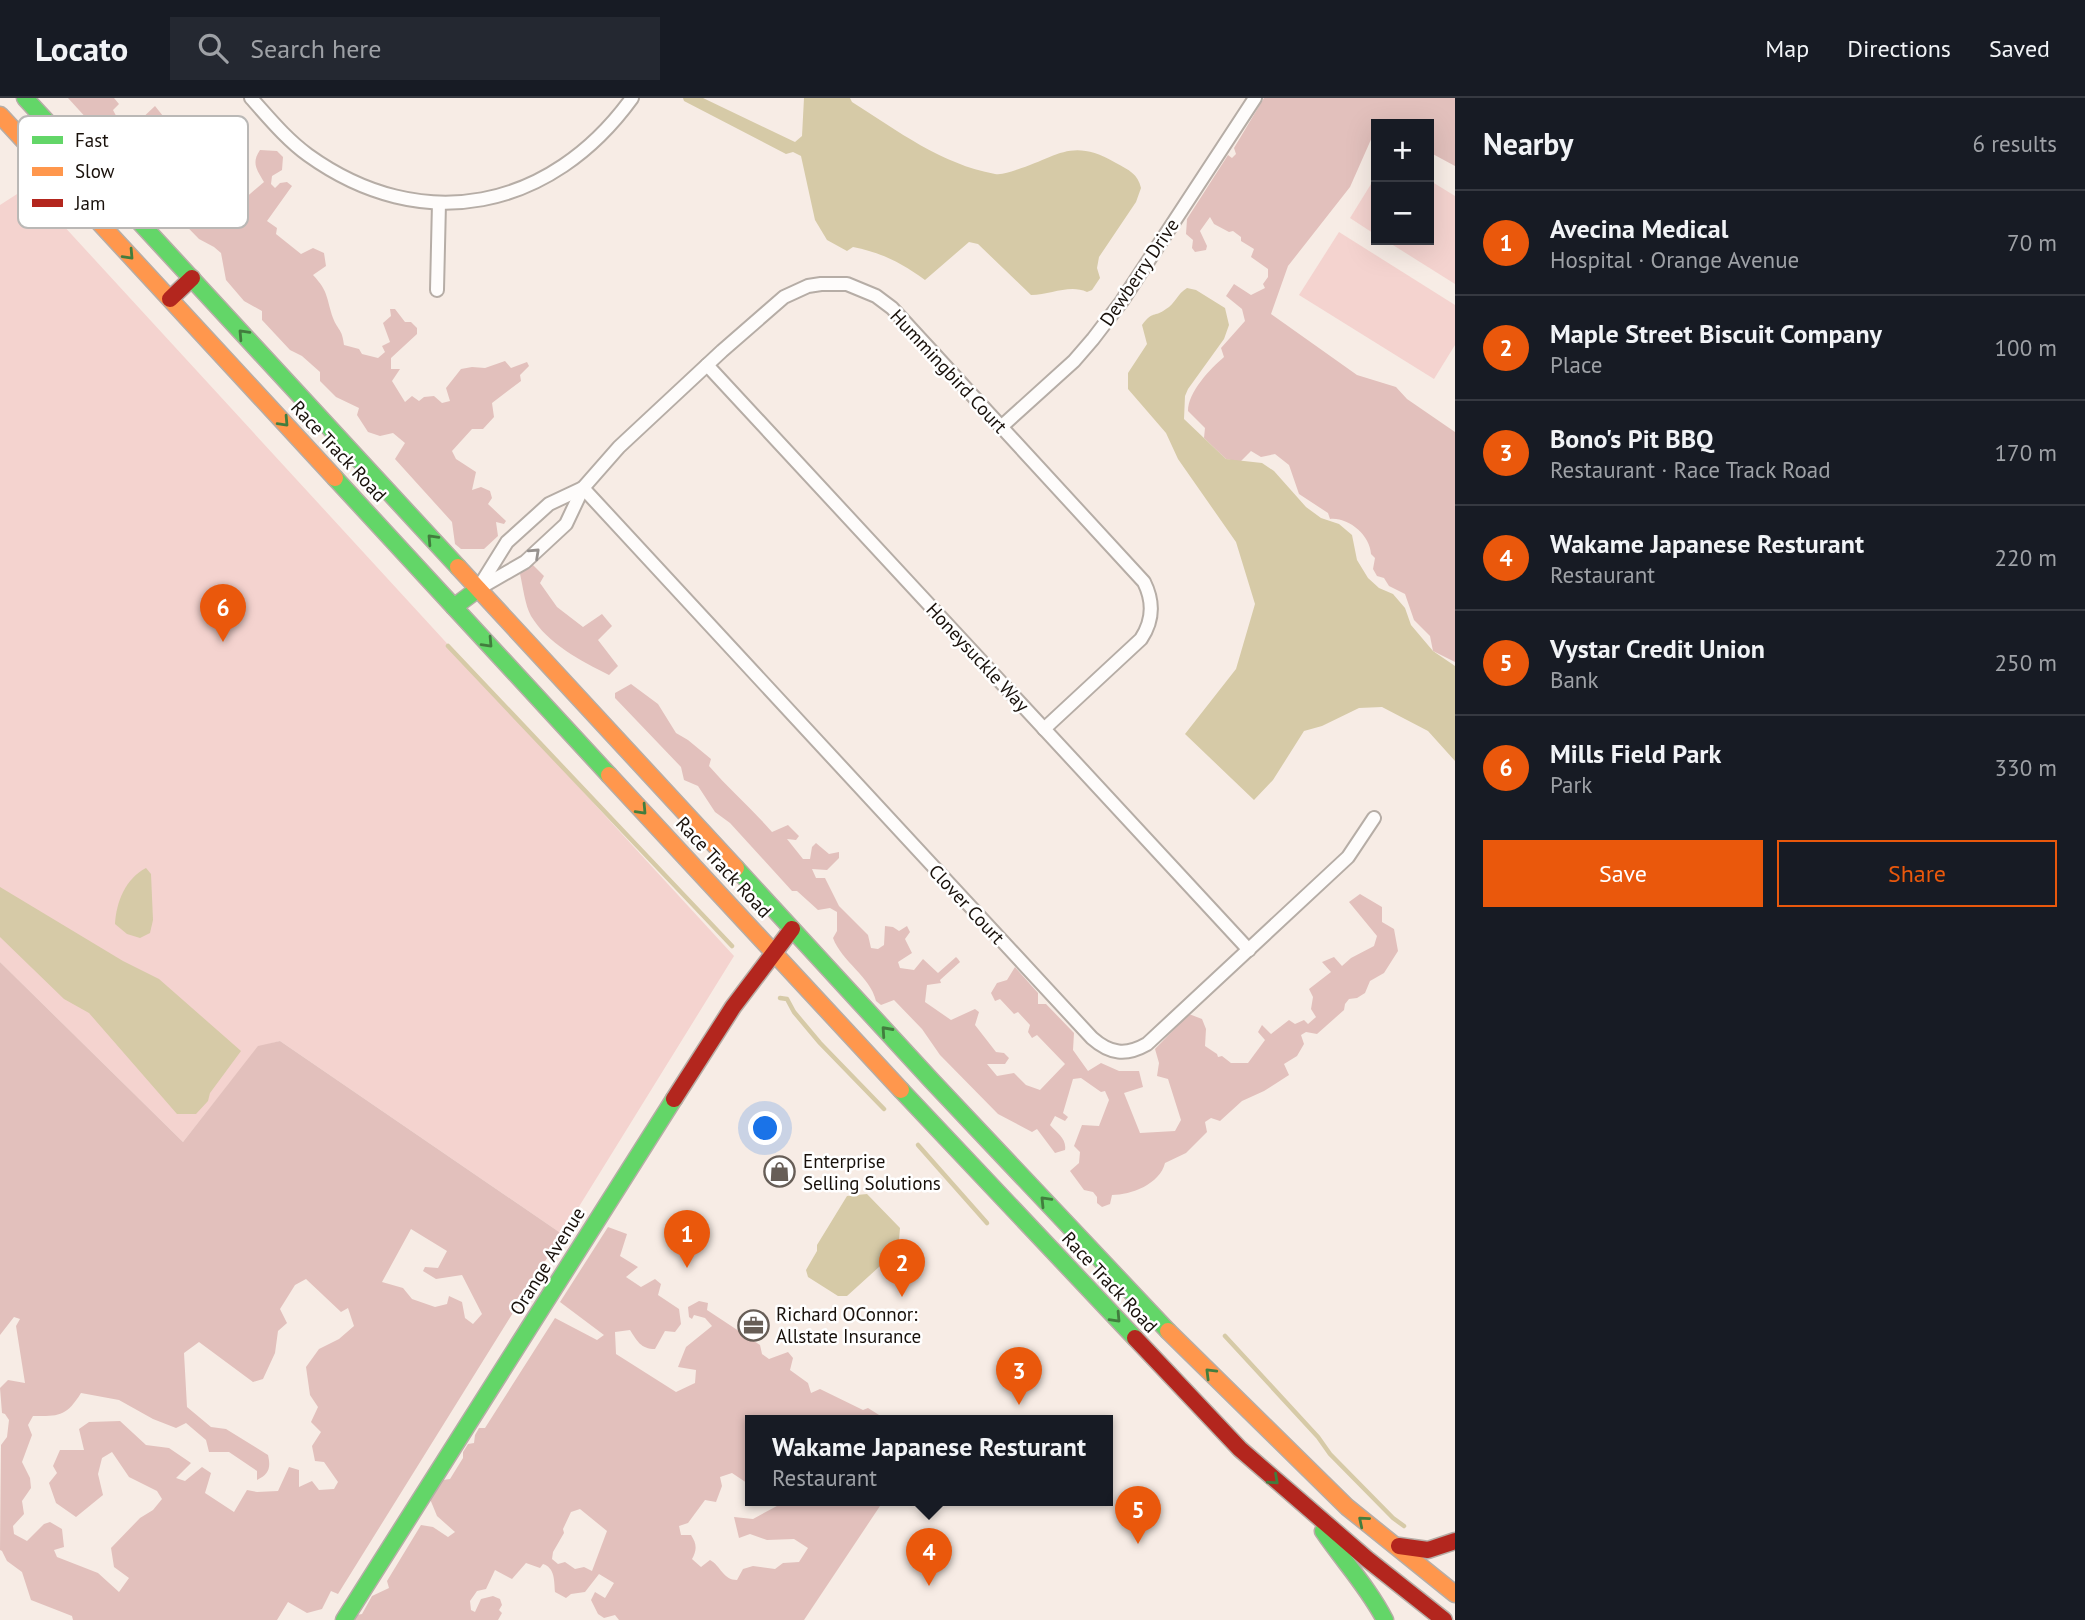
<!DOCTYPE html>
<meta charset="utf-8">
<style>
body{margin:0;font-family:"PT Sans",sans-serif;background:#242831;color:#f1f3f6}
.controls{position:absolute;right:21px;top:21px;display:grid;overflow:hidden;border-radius:0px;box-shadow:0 7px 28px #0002}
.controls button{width:63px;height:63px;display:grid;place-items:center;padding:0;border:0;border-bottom:2px solid #363941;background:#171b24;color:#f1f3f6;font:35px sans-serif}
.you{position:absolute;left:766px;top:1031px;width:24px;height:24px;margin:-18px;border:5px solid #fff;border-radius:50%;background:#1a73e8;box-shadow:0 0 0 10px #1a73e833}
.badge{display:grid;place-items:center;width:46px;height:46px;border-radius:50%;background:#ea580c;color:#fff;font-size:23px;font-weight:700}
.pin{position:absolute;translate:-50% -58px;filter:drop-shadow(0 2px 4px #0008)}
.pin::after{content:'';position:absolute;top:37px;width:24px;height:21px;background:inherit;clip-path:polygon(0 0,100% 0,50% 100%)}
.popup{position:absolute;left:745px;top:1317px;width:368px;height:91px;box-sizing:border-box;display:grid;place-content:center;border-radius:0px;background:#171b24;filter:drop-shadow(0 2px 5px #0005);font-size:23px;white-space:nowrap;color:#9ea1a6}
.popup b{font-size:26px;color:#f1f3f6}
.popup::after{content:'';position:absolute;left:50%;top:100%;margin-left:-14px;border:14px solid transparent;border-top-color:#171b24}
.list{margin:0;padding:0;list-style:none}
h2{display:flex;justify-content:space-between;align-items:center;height:91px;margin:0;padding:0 28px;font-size:30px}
h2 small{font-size:23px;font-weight:400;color:#9ea1a6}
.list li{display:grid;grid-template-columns:46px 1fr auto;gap:21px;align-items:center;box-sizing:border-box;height:105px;padding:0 28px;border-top:2px solid #363941}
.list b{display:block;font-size:26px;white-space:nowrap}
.list p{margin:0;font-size:23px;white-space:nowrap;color:#9ea1a6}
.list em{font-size:23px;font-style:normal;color:#9ea1a6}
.actions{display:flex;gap:14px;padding:21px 28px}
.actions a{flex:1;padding:16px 0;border:2px solid #ea580c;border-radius:0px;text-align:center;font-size:24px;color:#ea580c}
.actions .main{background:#ea580c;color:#fff}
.icon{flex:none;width:38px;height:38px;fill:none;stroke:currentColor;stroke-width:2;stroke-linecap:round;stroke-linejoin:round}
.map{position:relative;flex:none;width:1455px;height:1522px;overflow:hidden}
header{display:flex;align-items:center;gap:42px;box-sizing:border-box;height:98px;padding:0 35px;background:#171b24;border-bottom:2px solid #363941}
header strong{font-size:33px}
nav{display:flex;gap:38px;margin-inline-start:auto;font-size:24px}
.search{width:490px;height:63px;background:#242831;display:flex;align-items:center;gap:18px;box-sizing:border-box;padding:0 24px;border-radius:0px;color:#9ea1a6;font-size:26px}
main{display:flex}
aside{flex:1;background:#171b24}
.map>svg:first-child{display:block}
.green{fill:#f4d3cf}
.forest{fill:#e2c0bc;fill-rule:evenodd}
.water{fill:#d6caa7}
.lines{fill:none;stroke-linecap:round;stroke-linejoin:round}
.stream{stroke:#d6caa7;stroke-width:4.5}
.street-casing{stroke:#b6ada6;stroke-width:16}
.fast-casing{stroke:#b6ada6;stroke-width:19}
.slow-casing{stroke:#b6ada6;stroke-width:19}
.jam-casing{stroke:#b6ada6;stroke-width:19}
.street{stroke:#fefcfb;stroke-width:12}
.fast{stroke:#63d668;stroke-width:16}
.slow{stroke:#ff974d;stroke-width:16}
.jam{stroke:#b3261e;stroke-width:16}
.oneway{stroke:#427d3e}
.oneway2{stroke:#97928f}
.labels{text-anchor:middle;stroke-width:5;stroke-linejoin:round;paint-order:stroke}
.street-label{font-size:19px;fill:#19110b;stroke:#fff}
.poi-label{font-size:19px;fill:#19110b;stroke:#fff;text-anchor:start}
.key{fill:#fff;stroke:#bab8b6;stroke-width:2}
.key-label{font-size:19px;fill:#19110b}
</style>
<header>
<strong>Locato</strong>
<div class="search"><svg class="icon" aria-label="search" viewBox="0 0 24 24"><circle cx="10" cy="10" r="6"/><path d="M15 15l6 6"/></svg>Search here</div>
<nav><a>Map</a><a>Directions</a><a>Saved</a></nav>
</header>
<main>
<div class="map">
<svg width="1455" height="1522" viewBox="0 0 1455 1522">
<rect width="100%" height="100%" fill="#f7ece5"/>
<g class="green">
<path d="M1376,78V137L1350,120Z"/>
<path d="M1429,82L1455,98V186L1385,142H1429Z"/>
<path d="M28,89L734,858L562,1136L280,943L258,949L183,1044L0,864V107Z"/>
<path d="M1339,134L1455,207V247L1434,281L1299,197Z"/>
</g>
<g class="forest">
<path d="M68,0H114L119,6L113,12L122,29L133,20L137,25L155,8L175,33L160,51L173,67H196L209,50L216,53L214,59L200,71L206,84L201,108L208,116L234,93L243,102L264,84C257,72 251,65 260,52L277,53L283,59L282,72L272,78L271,86L275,90L280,85L287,84L292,88L267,123L277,130L276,136L301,156L313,150L324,155L326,168L313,177C329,194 326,200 333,220C338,233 342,230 344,247L359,251L362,256L378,260L385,254L382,248L390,244L383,225L391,218L390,211H395L405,224H411L417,230V236L391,260V271H400L392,283L405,304L412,298L419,303L424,299L434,298L442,305L450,303L446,290L461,271L472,269L485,270L505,263L511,270L527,264L529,268L520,277L521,283L492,305L494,319L483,331H472L452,353L456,361L476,374L472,392L481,389L490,393L492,400L488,406L506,423L504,426L496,424L498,438L484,451H461L455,446L452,424L395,361L405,345L393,335L380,338L368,334L357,317L359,310L336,299L320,283V274L302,258L290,252L262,222V213L244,203L226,182L221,155L214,149L199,141L154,95L157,90V84L141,72L131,69L107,41L99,39L90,29L89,23Z"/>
<path d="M1264,0H1455V68L1429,54V26H1376V37H1373L1350,89L1288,168L1271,216L1357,277L1396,289L1407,301L1455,334V564L1433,553L1430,538L1414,522L1405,496L1389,488L1384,480L1377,478L1373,471L1375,460L1371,456C1370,437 1348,419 1330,421L1328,415L1299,396L1289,367L1275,356L1261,359L1251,353L1240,364L1226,361L1204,340L1205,330L1188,313C1188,294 1210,271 1224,259L1221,250L1245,223L1242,211L1226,198L1234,186L1251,197L1265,190L1263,186L1268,179V171L1251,159L1254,151L1241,143V139L1233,133L1229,134L1214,126L1210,119L1200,133L1207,148L1206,152L1195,154L1192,150L1193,142L1186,136L1187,121L1228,57L1232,60L1236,56L1234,50Z"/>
<path d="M532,466L544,478L540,485L557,509L583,529L602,516L612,528L598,542L618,568L609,577C581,563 548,546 531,518C525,507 523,489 520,476Z"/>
<path d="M631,586L658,606L676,635L688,642L711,661L709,668C729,691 752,711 772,734L788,727L799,738L796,742L787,741L803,761H810L812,749L816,745L829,756L839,754V760L827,772L812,771L816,780H825L839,808L868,837L871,850L878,851L884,847L885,828L893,829L899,833L907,828L910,834L905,841L912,855L898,864L900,870L914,872L923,861L938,875L956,859L958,861L960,864L940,882L941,885L927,887L925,904L951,922L975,911L979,914L975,927L996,954L1004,955L1009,960L1005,966H987L997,978L1014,975L1026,987L1040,992L1065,966L1037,937L1032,940L1028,934L1030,927L1018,914L1014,916L1000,901L995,903L991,895L997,885L1007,882L1015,869L1038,895V906H1046L1074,935L1073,952L1088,973L1101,965L1119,973H1139L1143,989L1124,995L1140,1035L1175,1033L1181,1022L1168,981L1157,978L1159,965L1155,951L1189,916L1202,921L1206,931L1205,948L1217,956L1218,959L1222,958L1231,965H1248L1265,942L1258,934L1262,927L1271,936L1289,922L1295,926L1304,922L1308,926L1316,919L1311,911L1313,899L1309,891L1331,874L1322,864L1334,859L1342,868L1351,860L1374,848L1377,838L1349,804L1360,796L1382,809V824L1394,831L1398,853L1384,875L1370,883L1365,895L1357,900L1349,901L1345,906L1344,912L1317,936L1306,934L1301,937L1304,946L1297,958L1284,966L1289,977L1264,993L1242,1003L1220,1023L1211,1020L1205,1024L1207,1034L1186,1055L1165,1065C1160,1086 1131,1097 1112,1097L1110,1106L1102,1109L1097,1105V1099L1093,1094L1084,1092L1070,1073L1079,1065L1080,1054L1074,1048L1082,1027L1099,1028L1109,1002L1105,993L1101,994L1081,980L1073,981L1063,1015L1068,1019L1065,1023L1055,1018L1050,1027C1057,1035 1067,1041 1065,1052L1055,1055L1037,1031L1032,1034L998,1016L940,957L922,931L894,902L881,907L876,903C870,878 842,864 833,840L837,833V814L830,810L818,812L797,793H792L730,725L715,714L698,688L684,682L681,669L615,600V595Z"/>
<path d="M0,864L183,1044L258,948L280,943L562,1136L338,1496L331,1493L322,1511L307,1515L288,1504L277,1522H73L72,1518L31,1502L22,1474L7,1463L2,1453L0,1452L1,1347L7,1339L9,1322L5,1316L2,1315L0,1290L8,1282L25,1285L16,1228L20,1221L14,1219L0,1237ZM411,1131L447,1153L438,1170L425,1169L423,1173L436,1181L462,1177L482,1216L473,1226L465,1220L462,1204L449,1198L447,1206L435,1209L412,1201L403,1190L382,1184ZM306,1181L341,1214L348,1210L354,1228L339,1241L319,1251L306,1269L310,1297L318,1309L311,1324L321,1334L312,1348L315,1363L324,1364L338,1384L334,1391L319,1392L312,1383L299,1389V1372L289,1369L278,1393L257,1394L247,1392L234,1414L205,1395L211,1375L202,1369L185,1383L176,1380L191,1365L169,1350L146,1347L120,1323L89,1324L79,1331L84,1352H60L53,1368L57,1375L49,1385L56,1405L76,1419L103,1397L98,1376L102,1360L112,1354L129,1379L157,1393L162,1401L153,1412L140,1420L111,1450L114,1469L129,1480L119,1494L98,1475L57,1459L54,1452L64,1449L62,1431L50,1424L44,1426L27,1443L14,1436L13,1428L24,1416L22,1403L31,1390L30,1380L22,1364L32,1337L28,1327L33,1318C59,1318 66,1319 81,1295L119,1302L153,1321L176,1330L186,1325L206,1342L209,1354H229L257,1373V1382C269,1376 271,1370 268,1357L226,1331L211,1329L187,1309L184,1255L199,1244L253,1284L263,1281L275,1255L278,1233L287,1225L280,1211L295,1187Z"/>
<path d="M608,1129L627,1136L620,1158L638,1169L626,1179L641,1189L655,1181L661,1186L658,1197L679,1211L681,1226L675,1234L665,1233L655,1251C641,1251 637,1243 630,1232L615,1234L616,1256L676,1294L695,1285L696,1272L678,1269L686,1249L712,1228L705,1220L694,1217L692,1221L689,1219L688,1209L699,1203L708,1205L707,1212L760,1247L762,1256L769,1261L788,1254L793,1260L790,1272L808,1285L811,1295L820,1291L863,1312L868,1310L887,1322H750V1387L732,1375L720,1379L722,1388L716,1404L705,1402L688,1425L679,1428L681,1437H691C697,1446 697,1452 692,1461L701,1469L710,1462C721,1468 723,1482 737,1482L743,1471L753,1468L775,1471L783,1465L799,1464L808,1450L794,1441L767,1442L750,1436L739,1440L734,1419L753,1421L788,1402H884L804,1522H619L615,1517L604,1520L598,1516L591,1502L595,1494L605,1500L614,1485L599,1476L585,1494L571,1496L566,1500L555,1494C554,1482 555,1470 543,1466L540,1470L526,1465L512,1481L495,1472L486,1491L477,1493L470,1503L471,1512L475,1514L481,1501L493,1498L500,1501L502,1507L499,1512L502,1515L498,1522H353L357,1517L362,1516L372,1498L389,1490L387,1483L421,1427L433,1429L448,1439L455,1434L437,1418L430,1401L443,1382L450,1381L463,1360V1354L468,1346L474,1345L475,1337L479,1330H485L555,1220L597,1242L604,1237L560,1204ZM580,1411L607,1433L592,1473L584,1469L575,1471L565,1464L558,1466L552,1461L553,1454L564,1435L563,1431L571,1414Z"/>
</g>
<g class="water">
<path d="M683,0H703L795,44L802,38L804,0H850L852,4C898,33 941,66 995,76C1002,77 1009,74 1016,72C1058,59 1071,39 1116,65C1129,72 1138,76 1141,90L1136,104L1099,159L1097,170L1100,180L1092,192L1087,194C1069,186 1051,197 1031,197L978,146L969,144L925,182C902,165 882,155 853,149L847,153L827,142L815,122L801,58L793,54L786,56L684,3Z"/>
<path d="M1187,190L1196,192L1225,210L1229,227L1224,241L1188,291L1185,298L1184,321L1226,361L1262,365L1274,373L1306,409L1321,420L1339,426L1352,437L1357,462L1368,480L1379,490L1393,496L1405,510L1411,527L1433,553L1455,568V663L1428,633L1382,609L1359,610L1322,628L1304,633L1273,682L1254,702L1185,636L1236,571L1255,506L1236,444L1178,361L1166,335L1128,291V275L1147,246L1142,227C1153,212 1154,220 1166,211C1175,206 1177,196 1187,190Z"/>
<path d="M146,770L151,776L153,822L150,835L140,840L127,836L115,826C116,804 126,780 146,770Z"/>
<path d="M0,789L123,863L159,881L241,953L210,995L208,1003L196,1016H177L89,915L64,901L0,839Z"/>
<path d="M867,1096L900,1130L899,1142L901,1149L847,1198H838L808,1179L806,1172L817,1153V1147L847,1098Z"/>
</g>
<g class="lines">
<g class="stream">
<path d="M448,548L732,848"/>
<path d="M780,900L787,901L794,914L820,945L884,1011"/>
<path d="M918,1047L987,1125"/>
<path d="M1225,1238L1318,1339L1330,1356L1393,1420L1404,1428"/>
</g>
<defs>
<g id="street">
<path d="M251,0C269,20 286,41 308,57C422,139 551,112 632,0"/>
<path d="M437,192L439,105"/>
<path d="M707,267L1249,852"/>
<path d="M1001,329L1074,263L1093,241L1122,203L1255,0"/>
<path d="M583,390L1092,940C1110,956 1126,958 1147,946L1348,759L1374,720"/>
<path d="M479,489L507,444L549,406L583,390"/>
<path d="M478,491L525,464L566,426L583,390L619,349L722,253L784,199L808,188L821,186H847L876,198L892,210L1144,484C1154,504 1153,523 1141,541L1044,631"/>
</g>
<g id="fast">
<path d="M25,0L458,469"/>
<path d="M335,380L609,677"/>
<path d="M454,509L478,491"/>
<path d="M736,770L932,983L1168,1233"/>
<path d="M901,992L1135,1240"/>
<path d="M1323,1433C1344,1464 1368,1489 1385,1522"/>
<path d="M344,1522L674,1001"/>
</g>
<g id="slow">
<path d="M0,17L335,380"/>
<path d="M458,469L736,770"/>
<path d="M609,677L901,992"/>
<path d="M1168,1233L1347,1409L1455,1496"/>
</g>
<g id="jam">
<path d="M170,201L192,180"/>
<path d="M674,1001L733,909L792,831"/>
<path d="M1135,1240L1240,1351L1367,1461L1444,1522"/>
<path d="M1399,1448L1428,1452L1455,1443"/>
</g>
</defs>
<use href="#street" class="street-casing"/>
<use href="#fast" class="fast-casing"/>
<use href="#slow" class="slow-casing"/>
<use href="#jam" class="jam-casing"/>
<use href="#street" class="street"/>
<use href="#fast" class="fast"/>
<use href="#slow" class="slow"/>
<use href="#jam" class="jam"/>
</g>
<defs><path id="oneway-chevron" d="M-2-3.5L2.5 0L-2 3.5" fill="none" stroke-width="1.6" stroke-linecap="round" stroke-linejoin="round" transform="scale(1.75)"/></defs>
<g class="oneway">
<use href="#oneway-chevron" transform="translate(129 157) rotate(47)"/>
<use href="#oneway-chevron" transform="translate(243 236) rotate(-133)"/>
<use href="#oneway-chevron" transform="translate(284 324) rotate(47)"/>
<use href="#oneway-chevron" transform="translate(432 441) rotate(-133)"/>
<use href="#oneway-chevron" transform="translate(488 545) rotate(47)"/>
<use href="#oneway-chevron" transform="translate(642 712) rotate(47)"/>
<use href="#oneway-chevron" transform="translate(886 933) rotate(-132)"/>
<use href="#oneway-chevron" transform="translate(1045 1103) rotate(-134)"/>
<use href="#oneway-chevron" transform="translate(1116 1220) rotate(47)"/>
<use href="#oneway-chevron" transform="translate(1210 1275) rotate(-135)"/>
<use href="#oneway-chevron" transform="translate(1274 1382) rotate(42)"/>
<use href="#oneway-chevron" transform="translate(1363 1423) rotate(-140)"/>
</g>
<use class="oneway2" href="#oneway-chevron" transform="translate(535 455) rotate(-43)"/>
<defs>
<symbol id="shop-ring" viewBox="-11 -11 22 22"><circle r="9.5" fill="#fff" stroke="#675e57" stroke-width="1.5"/><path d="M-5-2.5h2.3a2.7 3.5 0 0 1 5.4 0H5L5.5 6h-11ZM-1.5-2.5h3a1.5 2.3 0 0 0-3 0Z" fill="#675e57"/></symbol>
<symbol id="office-ring" viewBox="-11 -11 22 22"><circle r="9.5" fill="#fff" stroke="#675e57" stroke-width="1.5"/><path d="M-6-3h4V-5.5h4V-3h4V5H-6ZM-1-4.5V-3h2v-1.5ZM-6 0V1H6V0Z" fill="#675e57"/></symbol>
</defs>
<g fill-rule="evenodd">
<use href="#shop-ring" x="762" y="1056" width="35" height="35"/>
<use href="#office-ring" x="736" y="1210" width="35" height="35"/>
</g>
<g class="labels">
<g class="street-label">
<text transform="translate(1139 174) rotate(-56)" y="7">Dewberry Drive</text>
<text transform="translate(949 273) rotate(47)" y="7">Hummingbird Court</text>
<text transform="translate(339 353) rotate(47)" y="7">Race Track Road</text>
<text transform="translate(978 559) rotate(47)" y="7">Honeysuckle Way</text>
<text transform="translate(724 769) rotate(47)" y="7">Race Track Road</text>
<text transform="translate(967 806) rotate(47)" y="7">Clover Court</text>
<text transform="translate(547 1163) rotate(-58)" y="7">Orange Avenue</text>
<text transform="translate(1110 1184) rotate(47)" y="7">Race Track Road</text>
</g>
<g class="poi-label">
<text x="803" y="1070">Enterprise<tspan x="803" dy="22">Selling Solutions</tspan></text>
<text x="776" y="1223">Richard OConnor:<tspan x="776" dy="22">Allstate Insurance</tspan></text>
</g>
</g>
<rect x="18" y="18" width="230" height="112" rx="10" class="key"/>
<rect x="32" y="38" width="31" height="8" fill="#63d668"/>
<rect x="32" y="69" width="31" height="9" fill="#ff974d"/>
<rect x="32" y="101" width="31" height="8" fill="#b3261e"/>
<g class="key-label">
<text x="75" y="49">Fast</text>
<text x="75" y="80">Slow</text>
<text x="75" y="112">Jam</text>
</g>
</svg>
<div class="controls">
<button>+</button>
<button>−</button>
</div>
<div class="you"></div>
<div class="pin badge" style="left:687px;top:1170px">1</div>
<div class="pin badge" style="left:902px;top:1199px">2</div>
<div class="pin badge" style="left:1019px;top:1307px">3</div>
<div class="pin badge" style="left:929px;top:1488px">4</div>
<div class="popup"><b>Wakame Japanese Resturant</b>Restaurant</div>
<div class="pin badge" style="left:1138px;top:1446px">5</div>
<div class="pin badge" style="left:223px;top:544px">6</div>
</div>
<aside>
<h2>Nearby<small>6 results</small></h2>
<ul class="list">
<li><span class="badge">1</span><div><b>Avecina Medical</b><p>Hospital · Orange Avenue</p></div><em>70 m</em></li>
<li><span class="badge">2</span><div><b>Maple Street Biscuit Company</b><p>Place</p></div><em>100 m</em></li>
<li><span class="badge">3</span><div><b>Bono's Pit BBQ</b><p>Restaurant · Race Track Road</p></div><em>170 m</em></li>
<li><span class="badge">4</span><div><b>Wakame Japanese Resturant</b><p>Restaurant</p></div><em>220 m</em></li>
<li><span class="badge">5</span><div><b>Vystar Credit Union</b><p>Bank</p></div><em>250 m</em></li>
<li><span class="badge">6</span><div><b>Mills Field Park</b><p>Park</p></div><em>330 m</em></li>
</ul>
<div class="actions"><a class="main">Save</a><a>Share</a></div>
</aside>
</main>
